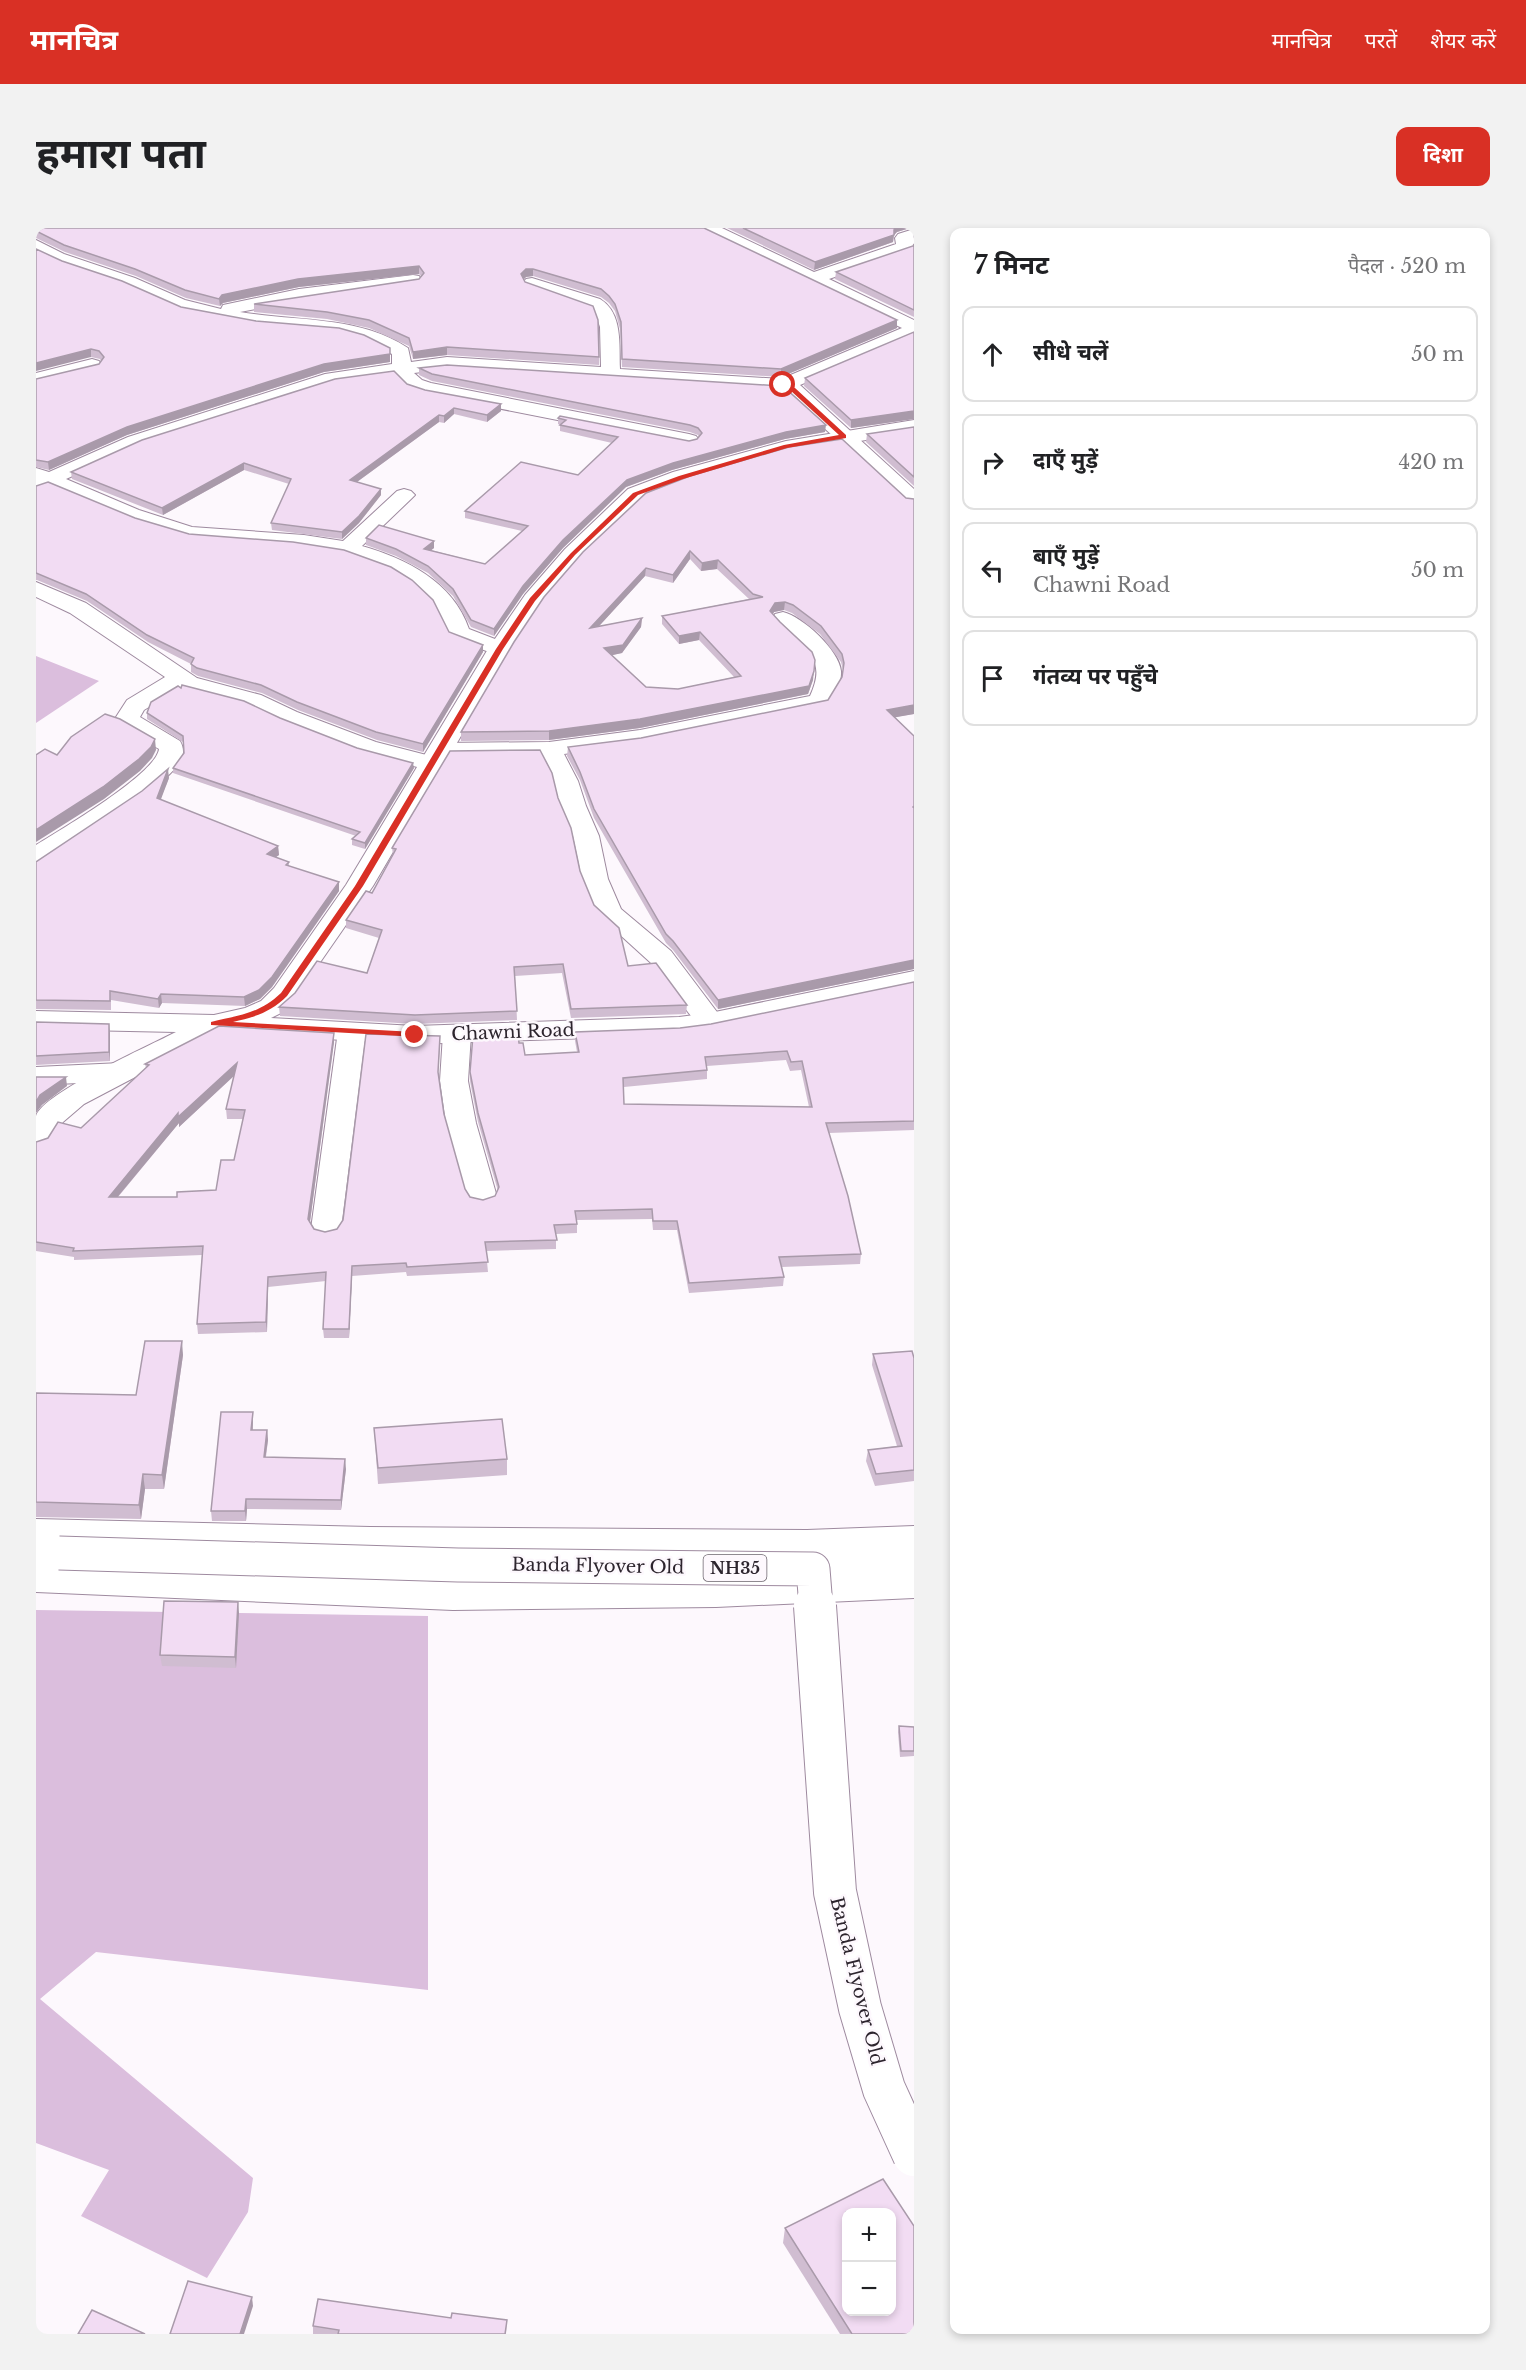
<!DOCTYPE html>
<html lang="hi">
<meta charset="utf-8">
<style>
body{margin:0;font-family:"Libre Baskerville","Noto Sans Devanagari",serif;background:#f2f2f2;color:#202124}
.controls{position:absolute;right:18px;bottom:18px;display:grid;overflow:hidden;border-radius:12px;box-shadow:0 3px 9px #0003}
.controls button{width:54px;height:54px;display:grid;place-items:center;padding:0;border:0;border-bottom:2px solid #e0e0e0;background:#fff;color:#202124;font:30px sans-serif}
.stop{position:absolute;width:18px;height:18px;margin:-14px;border:4px solid #d93025;border-radius:50%;background:#fff}
.stop.end{background:#d93025;border-color:#fff;box-shadow:0 2px 6px #0008}
.list{margin:0;padding:0;list-style:none}
h2{display:flex;justify-content:space-between;align-items:center;height:78px;margin:0;padding:0 24px;font-size:26px}
h2 small{font-size:20px;font-weight:400;color:#757577}
.list li{display:grid;grid-template-columns:39px 1fr auto;gap:18px;align-items:center;box-sizing:border-box;height:96px;margin:0 12px 12px;padding:0 12px;border:2px solid #e0e0e0;border-radius:12px}
.list b{display:block;font-size:22px;white-space:nowrap}
.list p{margin:0;font-size:20px;white-space:nowrap;color:#757577}
.list em{font-size:20px;font-style:normal;color:#757577}
.icon{flex:none;width:33px;height:33px;fill:none;stroke:currentColor;stroke-width:2;stroke-linecap:round;stroke-linejoin:round}
.map{position:relative;flex:none;width:878px;height:2106px;overflow:hidden;border-radius:12px}
header{display:flex;align-items:center;gap:36px;box-sizing:border-box;height:84px;padding:0 30px;background:#d93025;color:#fff}
header strong{font-size:28px}
nav{display:flex;gap:33px;margin-inline-start:auto;font-size:21px}
.intro{display:flex;align-items:center;justify-content:space-between;box-sizing:border-box;height:144px;padding:0 36px}
h1{margin:0;font-size:42px}
.button{padding:15px 27px;border-radius:12px;background:#d93025;color:#fff;font-size:21px;font-weight:700}
main{display:flex;gap:36px;padding:0 36px}
aside{flex:1;background:#fff;border-radius:12px;box-shadow:0 3px 9px #0003}
.map>svg:first-child{display:block}
.green{fill:#dbbedd}
.lines{fill:none;stroke-linecap:round;stroke-linejoin:round}
.minor-casing{stroke:#9e8a9f;stroke-width:2}
.tertiary-casing{stroke:#9e8a9f;stroke-width:2}
.secondary-casing{stroke:#9e8a9f;stroke-width:2}
.trunk-casing{stroke:#9e8a9f;stroke-width:2}
.minor{fill:#fff;fill-rule:evenodd}
.tertiary{fill:#fff;fill-rule:evenodd}
.secondary{fill:#fff;fill-rule:evenodd}
.trunk{fill:#fff;fill-rule:evenodd}
.trunk-bridge-far1-casing{stroke:#9e8a9f;stroke-width:35;stroke-linecap:butt}
.trunk-bridge-casing{stroke:#9e8a9f;stroke-width:44;stroke-linecap:butt}
.trunk-bridge-far1{stroke:#fff;stroke-width:33}
.trunk-bridge{stroke:#fff;stroke-width:42}
.wall{fill:#d0bdd1;fill-rule:evenodd}
.shaded-wall{fill:#a99aaa}
.building{fill:#f2dcf3;stroke:#a99aaa;stroke-width:1.5;fill-rule:evenodd}
.route{fill:#d93025}
.labels{text-anchor:middle;stroke-width:5;stroke-linejoin:round;paint-order:stroke}
.shield{fill:#fdf8fd;stroke:#6b646c;stroke-width:1.5}
.shield-label{font-size:16px;font-weight:bold;fill:#2d252e}
.street-label{font-size:18px;fill:#2d252e;stroke:#fdf8fd}
</style>
<header>
<strong>मानचित्र</strong>
<nav><a>मानचित्र</a><a>परतें</a><a>शेयर करें</a></nav>
</header>
<div class="intro"><h1>हमारा पता</h1><a class="button">दिशा</a></div>
<main>
<div class="map">
<svg width="878" height="2106" viewBox="0 0 878 2106">
<rect width="100%" height="100%" fill="#fdf8fd"/>
<g class="green">
<path d="M0,428L63,453L0,495Z"/>
<path d="M0,1382L392,1388V1762L60,1724L4,1771L217,1950L212,1984L171,2050L45,1988L73,1942L0,1915Z"/>
</g>
<g class="lines">
<defs>
<g id="minor">
<path d="M663,0H686L778,44L860,16L859,10L862,6L878,1V19L875,23L793,51L878,92V109L764,157L878,261V278L871,276L750,165L744,163L411,141L378,145L386,152L395,155L653,206L660,208L663,212L660,216L653,218L390,166L372,160L359,147L299,155L106,217L30,251L103,282L156,299L268,307L307,313L361,263L368,261L375,263L379,267L375,271L326,318C371,331 417,354 433,401L472,416L476,421L472,426L464,428L415,410C407,398 406,384 396,374C351,324 271,319 209,315C191,314 172,315 154,311C105,301 59,279 13,259L0,263V240L13,244L92,209L289,146L356,136V126L329,112L304,105L221,98L146,84L87,58L27,38L0,25V12L28,26L99,50L149,72L185,81L187,77L263,61L377,47L383,48L386,52L383,56L377,57L263,73L204,84C262,94 321,87 372,120L375,134L411,129L565,139L564,99L559,84L550,79L490,59L487,55L490,51L496,50L564,71C587,85 583,116 584,141L745,151L866,100L666,4Z"/>
<path d="M56,131L63,133L66,137L63,141L0,157V145Z"/>
<path d="M0,354L50,375L161,450L225,467L261,484L340,514L406,531L409,536L406,541L397,543L322,524L245,494L209,477L145,460L108,482L104,489L144,513C147,518 148,524 146,530C136,556 36,616 9,634L0,637V617C24,602 120,546 123,521L87,501L80,489L91,472L129,449L34,385L0,369Z"/>
<path d="M747,384C767,389 803,422 805,443C806,455 798,469 791,478L604,516L528,526L542,553L550,578L563,608L572,651L585,681L635,723L684,788L688,794L684,800L674,802L664,800L615,735L560,685L546,651L537,608L524,578L518,553L505,528L404,529L395,527L392,522L395,517L404,515L513,514L604,502L774,468C796,421 756,421 736,391L739,386Z"/>
<path d="M316,795L326,797L330,803L305,1001L301,1008L290,1011L279,1008L275,1001L302,803L306,797Z"/>
<path d="M421,798L431,800L435,806L432,853L440,895L461,969L457,976L446,979L435,976L431,969L410,895L404,853L407,806L411,800Z"/>
<path d="M85,835L95,838L99,844L95,850L85,853L0,857V839Z"/>
<path d="M0,1291L334,1299L771,1302L878,1298V1324L771,1328L334,1325L0,1317Z"/>
<path d="M0,1338L417,1354L680,1351L878,1344V1370L680,1379L417,1382L0,1364Z"/>
</g>
<path id="tertiary" d="M878,192V204L752,225L653,254L608,271L545,331L506,376L476,421L337,658L258,772L245,785L235,790L379,798L643,789L674,785L878,743V761L674,803L643,807L379,816L183,805L48,876L27,894L11,918L0,921C0,911 0,897 0,888C7,865 115,817 140,804L0,801V783L178,787L209,780L225,773L238,760L310,657L452,421L489,367L529,321L592,261L637,244L750,213Z"/>
<path id="secondary" d="M878,1323V1351L777,1355L764,1351L758,1341L764,1331L777,1327Z"/>
<path id="trunk" d="M0,1311H23L36,1315L41,1325L36,1335L23,1339H0Z"/>
</defs>
<use href="#minor" class="minor-casing"/>
<use href="#tertiary" class="tertiary-casing"/>
<use href="#secondary" class="secondary-casing"/>
<use href="#trunk" class="trunk-casing"/>
<use href="#minor" class="minor"/>
<use href="#tertiary" class="tertiary"/>
<use href="#secondary" class="secondary"/>
<use href="#trunk" class="trunk"/>
<defs>
<path id="trunk-bridge-far1" d="M23,1325L422,1337L777,1341L780,1379"/>
<path id="trunk-bridge" d="M779,1378L799,1664L824,1780L848,1861L878,1927"/>
</defs>
<use href="#trunk-bridge-far1" class="trunk-bridge-far1-casing"/>
<use href="#trunk-bridge" class="trunk-bridge-casing"/>
<use href="#trunk-bridge-far1" class="trunk-bridge-far1"/>
<use href="#trunk-bridge" class="trunk-bridge"/>
</g>
<g class="wall">
<path d="M0,0H668L861,92V100L745,149L586,139L584,101L579,83L573,75L565,69L497,48L490,49L488,51L489,54L563,129V137L411,127L377,131L373,118L333,100L291,91L218,84V76L383,51L385,48L383,46L263,59L187,75L184,78L150,70L100,48L29,24L0,10Z"/>
<path d="M691,0H874L861,4L858,7L857,14L778,42Z"/>
<path d="M878,16V89L799,51L800,44L877,18Z"/>
<path d="M26,33L145,79L354,120V134L288,144L91,207L13,242L0,239V151L63,136L65,133L64,131L55,129Z"/>
<path d="M878,104V191L815,200L768,158L769,150Z"/>
<path d="M383,140L789,204L749,211L636,242L590,259L527,320L487,366L458,408L435,399L417,368L392,345L360,328L330,317V310L398,320L395,322L449,336L486,303L429,290V283L542,247L576,215L524,203V197L522,196V190L653,213L661,211L663,209L662,207L654,204L396,153L383,147Z"/>
<path d="M371,156L389,162L465,176V183L451,194L418,186L408,195L403,194L321,254L345,267L323,295L306,311L236,302L235,295L253,256L208,242L127,287L36,251L35,244Z"/>
<path d="M878,199V258L830,214L831,206Z"/>
<path d="M0,258L99,290L413,404L447,424L387,524L341,512L262,482L226,465L162,448L155,444V436L112,414L51,373L1,352H0Z"/>
<path d="M870,270L878,486L859,489L878,508V741L682,781L637,722L630,715L558,590L544,552L531,528L532,519L605,510L792,472L806,449L807,442L805,434L784,406L756,385L748,382L738,384L737,386L777,452L772,466L604,500L513,512L425,513V504L547,324ZM654,331L665,343L681,341L713,371L626,388V396L643,416L663,412L698,449L642,461L610,459L576,427L586,425L605,399L606,390L563,398L609,348L637,355Z"/>
<path d="M111,485L244,490L321,520L378,540L329,621L316,617V611L320,608L137,545V540L148,525L147,514L111,491Z"/>
<path d="M133,550L124,572L242,618L243,627L239,629L253,634V638L303,663L236,759L224,771L209,778L126,775L123,780L75,772V782L0,781V634Z"/>
<path d="M522,570L544,643L558,677L592,738L651,777L650,786L535,790L526,745L479,748L481,792L379,796L244,788L243,779L331,745L343,710L310,700V692L336,665L357,627L356,620Z"/>
<path d="M878,754V902L793,905L825,1026L824,1036L746,1039L748,1049L747,1058L653,1065L641,1002H617L616,991L541,992V1005L520,1006V1021L450,1023L452,1044L371,1048L370,1044L316,1048L313,1110H288L287,1101L290,1053L232,1059L231,1104L162,1106L161,1096L166,1027L38,1032V1029L0,1023V914L45,900L110,840L109,836L298,805V814L274,994L278,1001L289,1004L301,1001L307,992L404,817L402,847L408,886L429,961L434,969L447,972L459,968L462,963L442,894L434,853V844L483,815L489,827L541,824L539,813V804L644,800L675,796ZM750,832L754,843L765,842L773,879L588,876V859L671,851V838ZM198,848L190,881L191,891H207L198,932L180,962L141,969H82L143,895V899Z"/>
<path d="M0,794L74,805V833L0,837Z"/>
<path d="M837,1126L878,1130V1253L839,1258L830,1233L832,1222L861,1218L836,1137Z"/>
<path d="M147,1127L128,1261H109L105,1291L0,1289V1165L100,1167Z"/>
<path d="M217,1194V1202H231L232,1212L230,1229L310,1241L305,1282L211,1281L210,1293H176L175,1283Z"/>
<path d="M338,1200L471,1231V1247L342,1256Z"/>
<path d="M203,1385L200,1440L126,1438L124,1427Z"/>
<path d="M863,1498L878,1499V1528L864,1529L862,1504Z"/>
<path d="M749,2000L878,2106H804L747,2015Z"/>
<path d="M415,2090L471,2092L470,2106H277V2098Z"/>
</g>
<g class="shaded-wall">
<path d="M859,0H874L861,4L858,7L857,14L778,42L779,34L858,2Z"/>
<path d="M383,38V46L263,59L187,75L184,78L183,71L186,67L262,51Z"/>
<path d="M490,41H497V48L490,49L485,54V46Z"/>
<path d="M861,92V100L745,149V141Z"/>
<path d="M411,119V127L377,131V124Z"/>
<path d="M55,121V129L0,143V135Z"/>
<path d="M354,126V134L288,144L91,207L13,242L12,234L91,199L288,136Z"/>
<path d="M465,176V183L451,194V187Z"/>
<path d="M418,180V186L408,195V188Z"/>
<path d="M878,183V191L815,200V192Z"/>
<path d="M403,187V194L314,259V252Z"/>
<path d="M790,197L789,204L749,211L636,242L590,259L527,320L487,366L458,408V401L487,358L527,312L591,252L637,235L750,204Z"/>
<path d="M208,235V242L127,287L126,280Z"/>
<path d="M345,261V267L323,295L306,311V304Z"/>
<path d="M398,313V320L388,328V321Z"/>
<path d="M654,323V331L637,355V347Z"/>
<path d="M682,332L681,341L665,343L666,335Z"/>
<path d="M610,340L609,348L554,408V400Z"/>
<path d="M749,374L748,382L738,384L734,391V383L739,375Z"/>
<path d="M606,390L605,399L586,425L568,429V420Z"/>
<path d="M664,404L663,412L643,416V408Z"/>
<path d="M447,417V424L387,524V516Z"/>
<path d="M778,443L777,452L772,466L604,500L513,512V503Z"/>
<path d="M878,477V486L850,491L851,482Z"/>
<path d="M119,511L120,522L116,530L104,543L68,571L0,614V602Z"/>
<path d="M377,535L378,540L329,621V615Z"/>
<path d="M132,541L133,550L122,579L121,570Z"/>
<path d="M242,618L243,627L232,635L231,626Z"/>
<path d="M303,654V663L236,759L224,771L209,778L208,769Z"/>
<path d="M878,732V741L682,781V772Z"/>
<path d="M125,766L126,775L123,780L122,771Z"/>
<path d="M73,796L74,805V833L73,824Z"/>
<path d="M298,805V814L273,1001L272,991Z"/>
<path d="M201,835L202,844L143,899V895L74,978L73,969L142,885Z"/>
<path d="M30,849L31,858L6,877L0,885V874L4,867Z"/>
<path d="M316,1038V1048L313,1110V1101Z"/>
<path d="M232,1049V1059L231,1104L230,1094Z"/>
<path d="M146,1113L147,1127L128,1261L126,1247Z"/>
<path d="M217,1184V1194L216,1212L215,1202Z"/>
<path d="M231,1202L232,1212L228,1239V1229Z"/>
<path d="M309,1231L310,1241L305,1282V1272Z"/>
<path d="M107,1246L109,1261L105,1291L103,1277Z"/>
<path d="M210,1271L211,1281L210,1293L209,1283Z"/>
<path d="M202,1374L203,1385L200,1440L199,1429Z"/>
<path d="M216,2069L217,2078L208,2106H204Z"/>
</g>
<g class="building">
<path d="M0,0H668L861,92L745,141L586,131L585,94L579,76L573,68L565,61L497,41H490L485,46L489,54L557,78L562,92L563,129L411,119L377,124L373,110L333,92L291,84L218,76L383,51L388,45L383,38L262,51L186,67L183,71L149,62L99,41L28,17L0,3Z"/>
<path d="M707,0H859L858,2V7L779,34Z"/>
<path d="M878,16V82L800,44L877,18Z"/>
<path d="M0,21L26,33L86,53L145,79L220,93L303,100L328,107L354,120V126L288,136L91,199L12,234L0,232V151L63,136L68,129L63,123L55,121L0,135Z"/>
<path d="M878,104V183L815,192L769,150Z"/>
<path d="M411,137L744,158L749,160L790,197L750,204L637,235L591,252L527,312L487,358L458,401L435,392L417,361L392,338L360,321L330,310L343,297L398,313L388,321L449,336L492,298L429,283L485,234L542,247L582,209L524,197L530,192L522,190L524,188L653,213L661,211L666,205L662,200L654,197L396,146L383,140Z"/>
<path d="M358,143L371,156L389,162L465,176L451,187L418,180L408,188L403,187L314,252L345,261L323,288L306,304L235,295L255,251L208,235L126,280L35,244L106,212L299,151Z"/>
<path d="M878,199V249L831,206Z"/>
<path d="M806,211L870,270L878,271V477L851,482L878,508V578L877,579L878,580V732L682,772L637,713L630,706L558,581L544,544L532,519L605,510L792,472L806,449L808,435L806,426L785,398L757,377L749,374L739,375L734,383L744,394L776,424L779,432L778,443L773,458L604,491L513,503L425,504L478,414L508,369L547,324L610,265L654,248L753,219ZM654,323L666,335L682,332L717,366L727,369L626,388L643,408L664,404L705,448L642,461L610,459L568,420L587,417L606,390L554,400L610,340L637,347Z"/>
<path d="M12,254L99,290L153,306L257,314L308,322L355,339L376,352L397,372L413,404L447,417L387,516L340,504L261,474L225,457L161,440L155,436L158,430L111,407L50,366L0,345V258Z"/>
<path d="M146,457L208,473L244,490L321,520L377,535L329,615L316,611L324,604L137,540L148,525L147,508L111,485L115,474L142,458L145,460Z"/>
<path d="M69,486L84,491L119,511L115,519L103,531L67,559L0,602V527L9,521L21,527L35,509Z"/>
<path d="M504,522L516,545L522,570L535,600L544,643L558,677L583,700L592,738L620,735L651,777L535,781L527,736L478,739L481,783L379,787L243,779L259,765L281,733L331,745L346,702L310,692L330,663L336,665L360,621L356,620L414,523Z"/>
<path d="M132,541L121,570L242,618L231,626L253,634L250,637L303,654L236,749L223,762L208,769L125,766L122,771L74,763V773L0,772V634L106,563Z"/>
<path d="M878,754V893L790,895L812,968L825,1026L743,1029L748,1049L653,1055L641,993H617L616,981L539,983L541,996L518,997L521,1012L449,1014L452,1034L371,1039L370,1035L316,1038L313,1101H287L290,1044L232,1049L230,1094L161,1096L167,1018L37,1023L38,1020L0,1014V914L12,910L22,894L45,900L113,837L109,836L183,798L298,805L272,991L278,1001L289,1004L301,1001L307,992L330,806L404,808L402,844L408,886L429,961L434,969L447,972L459,968L463,959L442,885L434,844L437,807L482,806L483,815H487L489,827L543,824L539,804L644,800L675,796ZM751,823L755,834L766,833L776,879L588,876L587,850L671,842L669,829ZM201,835L190,881L209,882L198,932H185L180,962L141,964V969H73L142,885V889Z"/>
<path d="M0,794L73,796V824L0,828Z"/>
<path d="M0,849H30L4,867L0,874Z"/>
<path d="M109,1113H146L126,1247L107,1246L103,1277L0,1274V1165L100,1167Z"/>
<path d="M876,1123L878,1130V1242L840,1246L832,1222L866,1218L837,1126Z"/>
<path d="M185,1184H217L215,1202H231L228,1229L309,1231L305,1272L210,1271L209,1283H175Z"/>
<path d="M466,1191L471,1231L342,1240L338,1200Z"/>
<path d="M128,1373L202,1374L199,1429L124,1427Z"/>
<path d="M863,1498L878,1499V1523H865Z"/>
<path d="M847,1951L878,1998V2106H816L749,2000ZM810,1984H855V2084H810Z"/>
<path d="M152,2053L216,2069L204,2106H134Z"/>
<path d="M282,2071L415,2090L416,2085L471,2092L469,2106H302L303,2102L277,2098Z"/>
<path d="M56,2082L109,2106H42Z"/>
</g>
<path class="route" d="M745,156L759,160L810,207V210L751,220L647,251L602,267L539,327L499,373L467,421L327,658L251,768C235,784 219,789 197,794L379,804L382,805V809L175,797V794C203,787 223,786 245,765L319,658L460,421L494,370L535,325L597,265L643,248L748,217L803,207L754,162L745,158Z"/>
<g class="labels">
<rect class="shield" x="667.5" y="1327" width="63" height="26" rx="4.5"/>
<g class="shield-label">
<text x="699" y="1346">NH35</text>
</g>
<g class="street-label">
<text transform="translate(477 804) rotate(-2)" y="6">Chawni Road</text>
<text transform="translate(562 1338) rotate(1)" y="6">Banda Flyover Old</text>
<text transform="translate(821 1753) rotate(76)" y="6">Banda Flyover Old</text>
</g>
</g>
</svg>
<div class="controls">
<button>+</button>
<button>−</button>
</div>
<div class="stop" style="left:747px;top:157px"></div>
<div class="stop end" style="left:379px;top:807px"></div>
</div>
<aside>
<h2>7 मिनट<small>पैदल · 520 m</small></h2>
<ul class="list">
<li><svg class="icon" aria-label="ahead" viewBox="0 0 24 24"><path d="M12 20V5M6 11l6-6 6 6"/></svg><div><b>सीधे चलें</b></div><em>50 m</em></li>
<li><svg class="icon" aria-label="right" viewBox="0 0 24 24"><path d="M7 20v-9h11M14 6l5 5-5 5"/></svg><div><b>दाएँ मुड़ें</b></div><em>420 m</em></li>
<li><svg class="icon" aria-label="left" viewBox="0 0 24 24"><path d="M17 20v-9H6M10 6l-5 5 5 5"/></svg><div><b>बाएँ मुड़ें</b><p>Chawni Road</p></div><em>50 m</em></li>
<li><svg class="icon" aria-label="arrive" viewBox="0 0 24 24"><path d="M6 21V4h12l-3 4 3 4H6"/></svg><div><b>गंतव्य पर पहुँचे</b></div></li>
</ul>
</aside>
</main>
